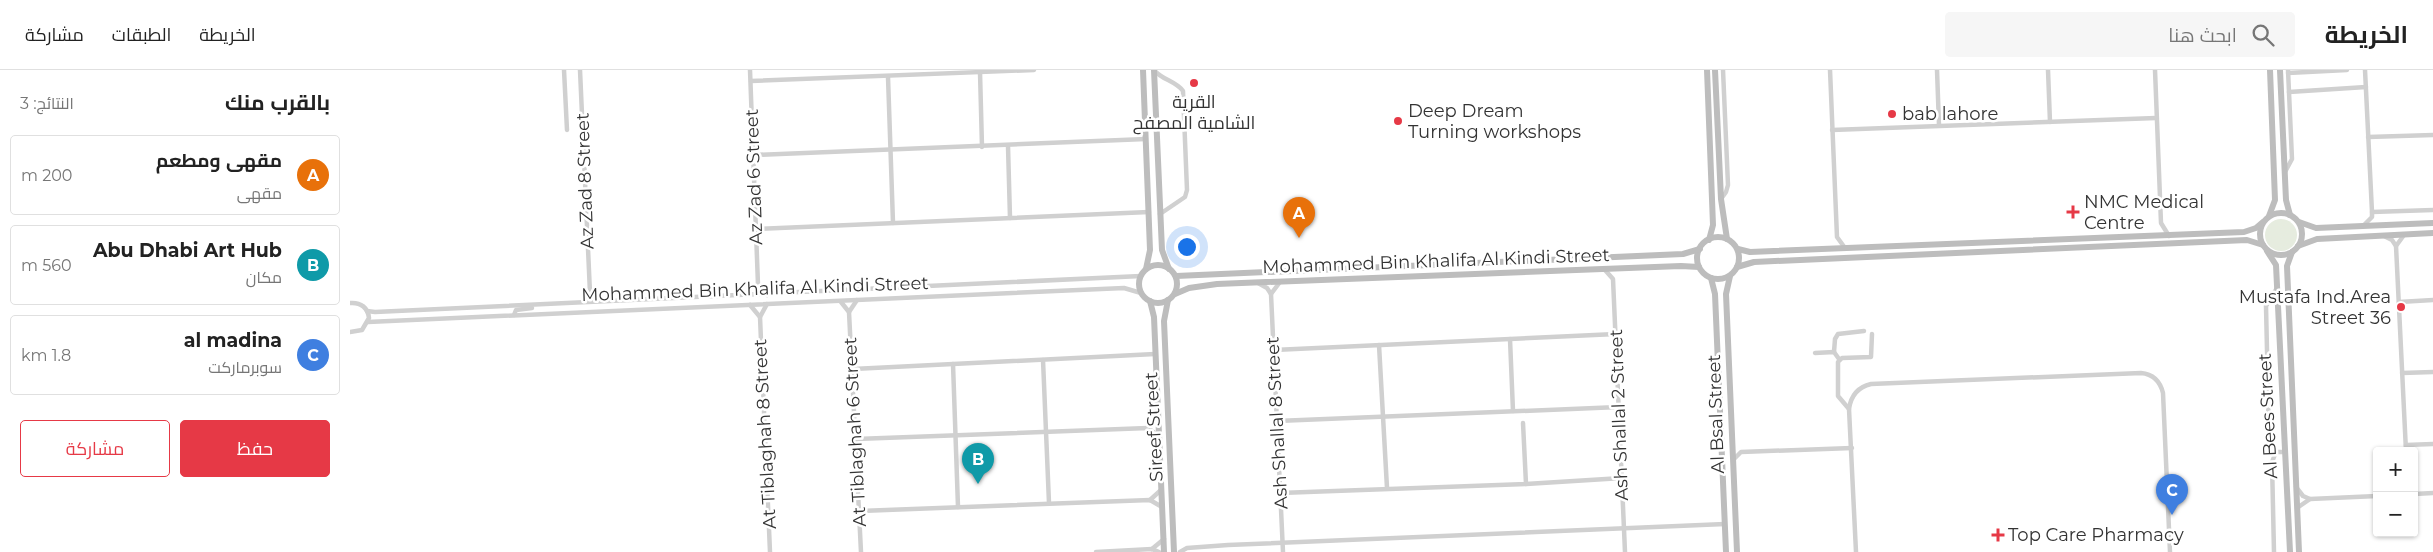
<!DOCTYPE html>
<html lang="ar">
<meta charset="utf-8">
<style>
body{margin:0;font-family:Montserrat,Cairo,sans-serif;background:#f6f6f6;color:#222;direction:rtl}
.controls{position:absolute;right:15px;bottom:15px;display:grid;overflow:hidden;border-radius:5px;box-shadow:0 1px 4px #0004}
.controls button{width:45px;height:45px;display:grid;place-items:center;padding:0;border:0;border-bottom:1px solid #e0e0e0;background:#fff;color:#222;font:25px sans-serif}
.you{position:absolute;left:836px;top:176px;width:18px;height:18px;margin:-12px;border:4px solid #fff;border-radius:50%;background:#1a73e8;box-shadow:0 0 0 8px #1a73e833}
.badge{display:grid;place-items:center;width:32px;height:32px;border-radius:50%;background:#e63946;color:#fff;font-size:16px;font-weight:700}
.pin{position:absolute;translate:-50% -41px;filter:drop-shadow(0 1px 2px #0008)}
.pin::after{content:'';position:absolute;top:26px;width:18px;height:15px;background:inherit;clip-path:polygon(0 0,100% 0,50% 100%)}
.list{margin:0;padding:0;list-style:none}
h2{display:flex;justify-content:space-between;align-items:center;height:65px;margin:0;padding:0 20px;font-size:21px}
h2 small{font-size:16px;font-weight:400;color:#767676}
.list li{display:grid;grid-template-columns:32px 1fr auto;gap:15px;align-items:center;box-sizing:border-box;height:80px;margin:0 10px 10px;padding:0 10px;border:1px solid #e0e0e0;border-radius:5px}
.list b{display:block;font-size:19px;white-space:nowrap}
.list p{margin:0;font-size:16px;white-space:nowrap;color:#767676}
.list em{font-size:16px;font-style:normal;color:#767676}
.actions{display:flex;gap:10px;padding:15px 20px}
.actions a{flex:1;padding:11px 0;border:1px solid #e63946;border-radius:5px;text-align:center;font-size:18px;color:#e63946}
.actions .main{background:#e63946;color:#fff}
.icon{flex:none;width:28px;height:28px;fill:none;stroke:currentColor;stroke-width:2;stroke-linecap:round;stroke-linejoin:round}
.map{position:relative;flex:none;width:2083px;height:482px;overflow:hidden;direction:ltr}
header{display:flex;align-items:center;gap:30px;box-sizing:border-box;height:70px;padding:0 25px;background:#fff;border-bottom:1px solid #e0e0e0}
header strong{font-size:24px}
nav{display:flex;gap:28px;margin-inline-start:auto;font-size:18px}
.search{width:350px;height:45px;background:#f6f6f6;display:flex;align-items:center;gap:12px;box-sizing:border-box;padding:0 18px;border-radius:5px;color:#767676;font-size:19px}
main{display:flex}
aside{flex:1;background:#fff}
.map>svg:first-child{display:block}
.green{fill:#e6ecdf}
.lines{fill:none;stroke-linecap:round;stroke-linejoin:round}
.street{stroke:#d0d0d0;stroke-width:4.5}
.secondary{stroke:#bdbdbd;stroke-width:6}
.poi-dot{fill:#e63946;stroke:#fff;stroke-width:2}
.labels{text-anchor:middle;stroke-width:5;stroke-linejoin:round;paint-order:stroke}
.poi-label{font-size:18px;fill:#333;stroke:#fff;text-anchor:start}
.street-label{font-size:18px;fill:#333;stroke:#fff}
</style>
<header>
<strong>الخريطة</strong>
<div class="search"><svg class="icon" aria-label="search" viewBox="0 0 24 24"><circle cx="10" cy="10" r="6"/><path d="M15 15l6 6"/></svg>ابحث هنا</div>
<nav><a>الخريطة</a><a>الطبقات</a><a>مشاركة</a></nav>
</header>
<main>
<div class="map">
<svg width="2083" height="482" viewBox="0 0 2083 482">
<rect width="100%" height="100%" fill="#fff"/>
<circle class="green" cx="1931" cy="165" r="16"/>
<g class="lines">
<g class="street">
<path d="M214,0L217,60"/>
<path d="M230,0L240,223"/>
<path d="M400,0L408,215L410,220L417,225"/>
<path d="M804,0C812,10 826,11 833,21L837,120L835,127L810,144"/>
<path d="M1480,0L1487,167L1495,178"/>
<path d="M1587,0L1589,55"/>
<path d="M1698,0L1700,52"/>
<path d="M1805,0L1811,153L1819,166"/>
<path d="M630,2L632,77"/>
<path d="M1938,3L1997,0"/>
<path d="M538,7L543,153"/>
<path d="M401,11L684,0"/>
<path d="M1939,22L2016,17"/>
<path d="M1482,60L1806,48"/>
<path d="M2018,67L2083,65"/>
<path d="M658,76L660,148"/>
<path d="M404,85L796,69"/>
<path d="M1935,102L1942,89L1938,0"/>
<path d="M1371,129L1376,122L1378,115L1373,0"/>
<path d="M2022,142L2083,140"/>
<path d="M2014,155L2022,147V142L2015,0"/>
<path d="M406,159L799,142"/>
<path d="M2054,165L2046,176L2056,381"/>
<path d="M2034,166L2042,170L2046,176"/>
<path d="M1255,200L1263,209L1275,482"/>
<path d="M908,213L917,218L921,224L933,482"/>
<path d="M1927,218L1916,236L1919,369L1926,382H1935"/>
<path d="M921,224L930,212"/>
<path d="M491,232L499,242L511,482"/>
<path d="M2049,232L2083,230"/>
<path d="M0,233C11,232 18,238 19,248L12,260L0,262"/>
<path d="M417,234L410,247L420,482"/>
<path d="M400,235L410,247"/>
<path d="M17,241L25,242L791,206"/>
<path d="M499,242L507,230"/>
<path d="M164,245L166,240L182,238"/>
<path d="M18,252L774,218L791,223"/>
<path d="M1160,269L1163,341"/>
<path d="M1029,275L1037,418"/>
<path d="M924,280L1266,264"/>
<path d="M1484,282L1485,269L1488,264L1514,261"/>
<path d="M1465,283L1484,282L1489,289"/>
<path d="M693,290L699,433"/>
<path d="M603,294L608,437"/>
<path d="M503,299L805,284"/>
<path d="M2052,303L2083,302"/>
<path d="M1499,339L1488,326V292L1492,288L1521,287L1522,264"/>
<path d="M927,351L1269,337"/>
<path d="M1173,353L1176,414"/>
<path d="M506,369L798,358L809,366"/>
<path d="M2056,375L2083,374"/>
<path d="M1384,389L1391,382L1502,378"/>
<path d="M1946,417L1953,426L1960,429"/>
<path d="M930,423L1176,414L1272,408"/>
<path d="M2064,424L2083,423"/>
<path d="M800,430L811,420"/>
<path d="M1947,438L1960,429L2027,426"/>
<path d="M510,441L800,430L812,437"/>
<path d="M802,479L814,469"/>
<path d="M746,482L802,479L809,482"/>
<path d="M830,482L837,478L878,475L1375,454"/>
<path d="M1506,482L1499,339C1501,325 1508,317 1521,314L1791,303C1803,304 1810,311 1813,323L1820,482"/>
<path d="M1924,482L1922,392L1926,382"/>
</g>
<g class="secondary">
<path d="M793,0L800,180L796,199"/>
<path d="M804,0L812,180L819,199"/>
<path d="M1357,0L1363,155L1359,170"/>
<path d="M1365,0L1371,129L1377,169"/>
<path d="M1930,0L1936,130L1940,145"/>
<circle cx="1931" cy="164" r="21"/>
<path d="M1919,146L1925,130L1920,0"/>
<path d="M1949,152L1966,158L2083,153"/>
<circle cx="1368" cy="188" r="21"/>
<path d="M1948,176L1967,169L2083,163"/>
<path d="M1388,179L1400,182L1894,162L1906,158L1913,152"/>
<path d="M1917,181L1926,195L1940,482"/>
<path d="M1942,182L1937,196L1949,482"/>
<circle cx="808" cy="214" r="19"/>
<path d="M1387,197L1404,192L1897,170L1913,175"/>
<path d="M826,206L1333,184L1350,179"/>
<path d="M1380,206L1376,224L1387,482"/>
<path d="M1361,208L1365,224L1376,482"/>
<path d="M825,224L839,218L867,214L1331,196L1349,197"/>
<path d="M818,230L814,251L824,482"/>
<path d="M800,231L804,247L814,482"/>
</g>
</g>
<g class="poi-dot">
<circle cx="844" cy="13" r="5"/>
<circle cx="1542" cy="44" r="5"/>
<circle cx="1048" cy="51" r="5"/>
<path d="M1720.5 134.5h5v5h5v5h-5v5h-5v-5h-5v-5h5z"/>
<circle cx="2051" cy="237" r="5"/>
<path d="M1645.5 457.5h5v5h5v5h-5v5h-5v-5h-5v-5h5z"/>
</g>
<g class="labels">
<g class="poi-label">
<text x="844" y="38" text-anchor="middle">القرية<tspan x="844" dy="21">الشامية المصفح</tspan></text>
<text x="1058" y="47">Deep Dream<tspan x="1058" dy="21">Turning workshops</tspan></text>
<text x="1552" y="50">bab lahore</text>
<text x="1734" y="138">NMC Medical<tspan x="1734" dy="21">Centre</tspan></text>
<text x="2041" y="233" text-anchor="end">Mustafa Ind.Area<tspan x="2041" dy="21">Street 36</tspan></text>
<text x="1658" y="471">Top Care Pharmacy</text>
</g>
<g class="street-label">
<text transform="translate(404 107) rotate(-92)" y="6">Az Zad 6 Street</text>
<text transform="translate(235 111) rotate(-92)" y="6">Az Zad 8 Street</text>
<text transform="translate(1086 191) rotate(-2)" y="6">Mohammed Bin Khalifa Al Kindi Street</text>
<text transform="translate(405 219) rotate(-2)" y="6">Mohammed Bin Khalifa Al Kindi Street</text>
<text transform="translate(1366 344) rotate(-92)" y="6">Al Bsal Street</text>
<text transform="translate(1269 345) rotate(-92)" y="6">Ash Shallal 2 Street</text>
<text transform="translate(1918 346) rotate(-93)" y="6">Al Bees Street</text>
<text transform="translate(927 353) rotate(-93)" y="6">Ash Shallal 8 Street</text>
<text transform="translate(804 357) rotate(-93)" y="6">Sireef Street</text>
<text transform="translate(505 362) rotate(-93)" y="6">At Tiblaghah 6 Street</text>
<text transform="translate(415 364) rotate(-93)" y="6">At Tiblaghah 8 Street</text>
</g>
</g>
</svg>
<div class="controls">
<button>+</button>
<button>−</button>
</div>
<div class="you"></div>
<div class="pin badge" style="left:949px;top:168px;background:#e8710a">A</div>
<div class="pin badge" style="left:628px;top:414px;background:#0f9aa8">B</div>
<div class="pin badge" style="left:1822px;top:445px;background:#3f7fe0">C</div>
</div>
<aside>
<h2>بالقرب منك<small>النتائج: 3</small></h2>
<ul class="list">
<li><span class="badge" style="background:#e8710a">A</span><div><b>مقهى ومطعم</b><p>مقهى</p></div><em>200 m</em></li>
<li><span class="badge" style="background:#0f9aa8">B</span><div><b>Abu Dhabi Art Hub</b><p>مكان</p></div><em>560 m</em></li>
<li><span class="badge" style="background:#3f7fe0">C</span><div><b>al madina</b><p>سوبرماركت</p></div><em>1.8 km</em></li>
</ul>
<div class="actions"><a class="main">حفظ</a><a>مشاركة</a></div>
</aside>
</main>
